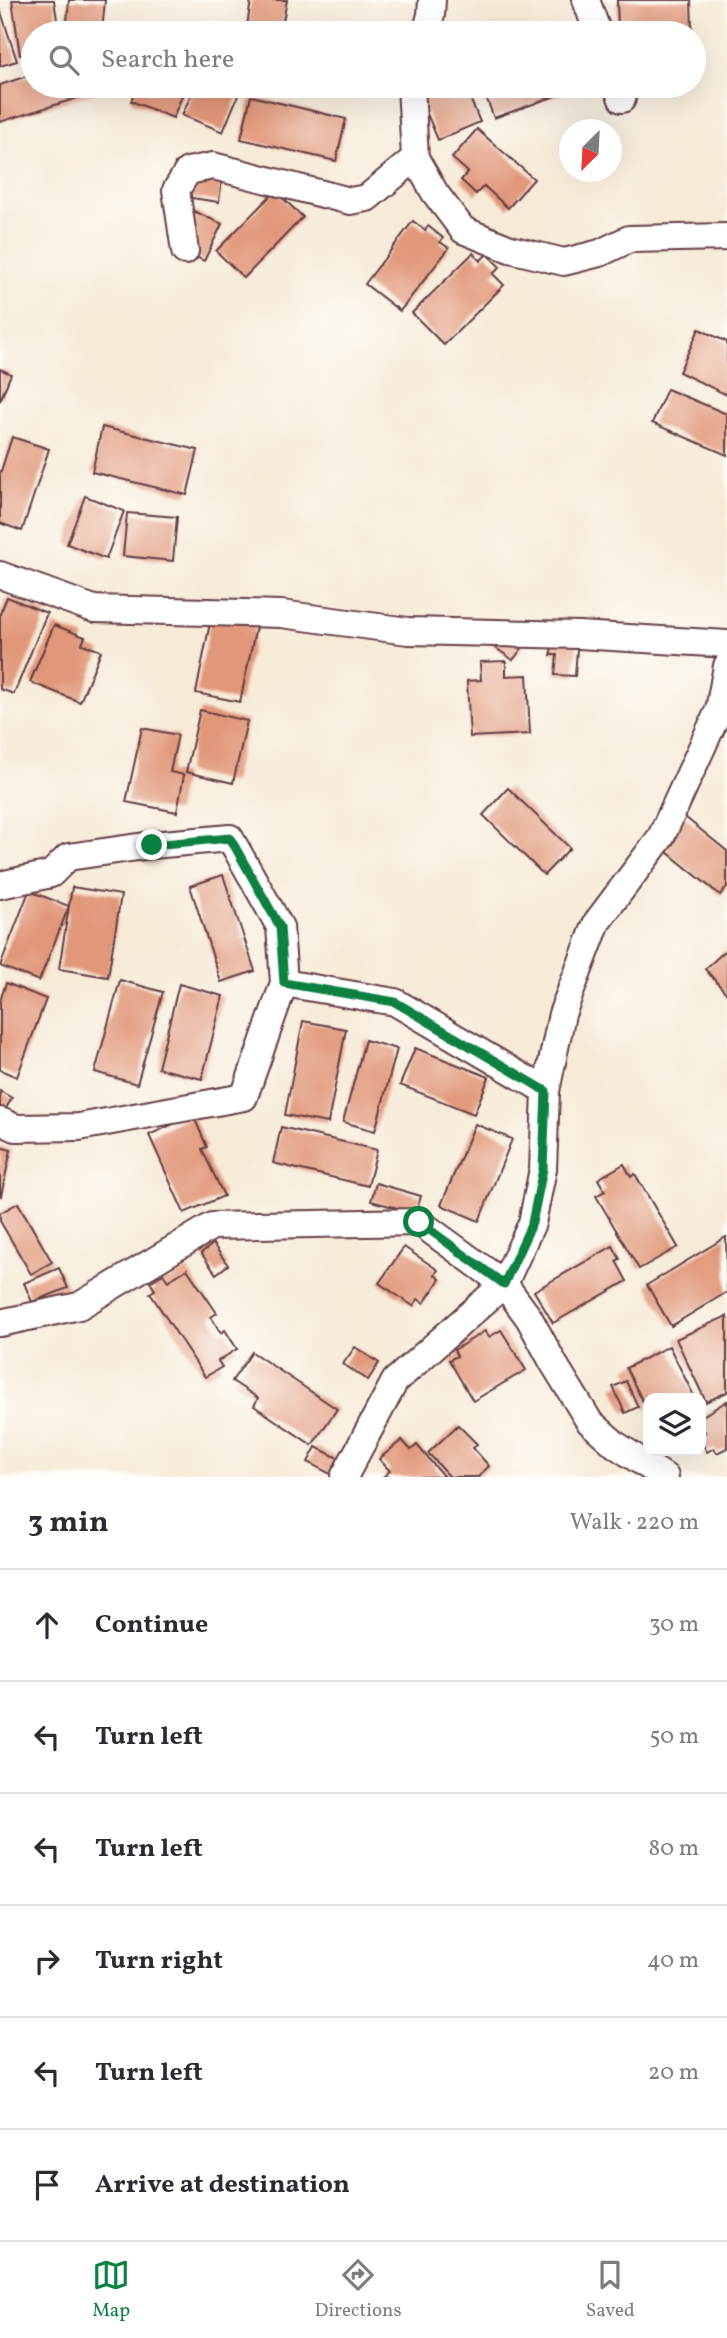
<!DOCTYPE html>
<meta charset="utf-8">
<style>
body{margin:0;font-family:Vollkorn,serif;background:#f2f2f3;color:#2b2b33}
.controls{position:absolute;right:21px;bottom:21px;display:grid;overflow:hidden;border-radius:14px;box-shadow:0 7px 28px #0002}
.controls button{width:63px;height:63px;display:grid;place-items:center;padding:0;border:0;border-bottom:2px solid #e1e1e2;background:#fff;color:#2b2b33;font:35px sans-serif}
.compass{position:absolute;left:559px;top:119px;width:63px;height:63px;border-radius:50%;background:#fff;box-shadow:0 7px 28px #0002;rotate:204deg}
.stop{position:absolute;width:21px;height:21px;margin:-16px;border:5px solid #0b8043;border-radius:50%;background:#fff}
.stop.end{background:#0b8043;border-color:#fff;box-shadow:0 2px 7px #0008}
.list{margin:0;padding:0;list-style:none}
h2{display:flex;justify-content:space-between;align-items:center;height:91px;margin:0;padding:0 28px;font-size:30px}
h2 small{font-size:23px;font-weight:400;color:#7c7c81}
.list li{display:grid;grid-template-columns:46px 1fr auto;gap:21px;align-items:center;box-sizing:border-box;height:112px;padding:0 28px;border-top:2px solid #e1e1e2}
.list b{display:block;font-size:26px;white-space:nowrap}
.list em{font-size:23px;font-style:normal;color:#7c7c81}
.icon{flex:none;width:38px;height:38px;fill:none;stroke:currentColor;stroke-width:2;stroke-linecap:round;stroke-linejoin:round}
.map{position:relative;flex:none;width:727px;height:1477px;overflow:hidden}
.search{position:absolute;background:#fff;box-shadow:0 7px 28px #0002;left:21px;right:21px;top:21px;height:77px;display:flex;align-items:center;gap:18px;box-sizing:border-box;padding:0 24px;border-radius:38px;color:#7c7c81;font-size:26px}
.sheet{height:763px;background:#fff}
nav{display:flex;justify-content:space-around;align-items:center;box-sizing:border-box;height:98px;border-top:2px solid #e1e1e2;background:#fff;font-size:19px;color:#7c7c81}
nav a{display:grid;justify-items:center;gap:4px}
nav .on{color:#0b8043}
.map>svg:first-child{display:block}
.building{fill:#e19779}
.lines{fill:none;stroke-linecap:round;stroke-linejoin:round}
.minor-casing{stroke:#643d45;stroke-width:30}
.minor{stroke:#fff;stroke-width:26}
.route{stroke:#0b8043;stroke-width:9}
</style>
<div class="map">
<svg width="727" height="1477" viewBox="0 0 727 1477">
<rect width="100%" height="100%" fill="#fdfcf7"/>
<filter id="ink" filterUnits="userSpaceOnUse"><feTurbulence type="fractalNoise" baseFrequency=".0143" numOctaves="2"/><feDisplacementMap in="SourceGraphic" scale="14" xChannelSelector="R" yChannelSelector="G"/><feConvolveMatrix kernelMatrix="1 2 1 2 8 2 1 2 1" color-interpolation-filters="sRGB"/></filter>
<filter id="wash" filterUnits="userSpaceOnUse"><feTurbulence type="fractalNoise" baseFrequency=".00686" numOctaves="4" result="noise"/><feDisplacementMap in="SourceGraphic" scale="28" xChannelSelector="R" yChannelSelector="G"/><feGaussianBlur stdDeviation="1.57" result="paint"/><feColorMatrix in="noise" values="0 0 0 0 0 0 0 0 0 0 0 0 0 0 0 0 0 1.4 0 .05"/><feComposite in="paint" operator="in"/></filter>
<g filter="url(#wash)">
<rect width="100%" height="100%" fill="#f7ead7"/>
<g id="blocks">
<g class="building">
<path d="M12,0H54L59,33H33V61H30L29,54L20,55Z"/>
<path d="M69,0H105L102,33H66Z"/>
<path d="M251,0H287L281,32L247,26Z"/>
<path d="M617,0H691L692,29L618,30Z"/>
<path d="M0,9L17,61L0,66Z"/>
<path d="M33,74V86H98L100,91L0,122V85Z"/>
<path d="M137,86H186L173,118L131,101Z"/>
<path d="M195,86H242L223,132L182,115Z"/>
<path d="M448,86H465L480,122L438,140L420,97Z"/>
<path d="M482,86H583L494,118Z"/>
<path d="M251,96L346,119L336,161L241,139Z"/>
<path d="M477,129L534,179L508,208L484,186L476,194L461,180L468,172L452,158Z"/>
<path d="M175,163L223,170L219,202L171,195Z"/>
<path d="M275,191L303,217L244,278L216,251Z"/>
<path d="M187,208L222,224L204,261L170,244Z"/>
<path d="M413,221L425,230L428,226L443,238L440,242L449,248L400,311L365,284Z"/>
<path d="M473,253L480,261L487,254L500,267L493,274L504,285L444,345L412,313Z"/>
<path d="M699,329L727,342V395L679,372Z"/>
<path d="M0,369L11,374L0,401Z"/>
<path d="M667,389L727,414V455L652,423Z"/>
<path d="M102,427L198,450L187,495L92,472Z"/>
<path d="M12,437L49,449L22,531L0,523V474Z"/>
<path d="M85,496L124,511L106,559L67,544Z"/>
<path d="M127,513L177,517L173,561L123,556Z"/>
<path d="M7,597L47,613L14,694L0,689V614Z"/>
<path d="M212,613L257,622L240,702L196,693Z"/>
<path d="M559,621L579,623L575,676L555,675L557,655H551L552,637L558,638Z"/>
<path d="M54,625L85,637L82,644L101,651L80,702L30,682Z"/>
<path d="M500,630L523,647L513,660L490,644Z"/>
<path d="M506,661V676L527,675L530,734L470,737L467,681L481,680L480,662Z"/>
<path d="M200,710L247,721L233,783L186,772Z"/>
<path d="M142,728L178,735L170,772L184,775L177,812L126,802Z"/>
<path d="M508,788L570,848L544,875L483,815Z"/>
<path d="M670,805L727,851V887L720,895L646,835Z"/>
<path d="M223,875L255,971L221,982L190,886Z"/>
<path d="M72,887L121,895L108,977L59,969Z"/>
<path d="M29,891L69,906L39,981L0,966Z"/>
<path d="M727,949V994L705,969Z"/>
<path d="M120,980L163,992L137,1084L95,1072Z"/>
<path d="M6,983L46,999L17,1077L0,1070V1001Z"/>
<path d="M179,984L223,996L202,1079L158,1068Z"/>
<path d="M303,1021L346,1029L328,1123L285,1115Z"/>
<path d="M365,1040L397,1049L375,1131L343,1122Z"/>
<path d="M415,1048L489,1077L474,1114L400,1085Z"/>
<path d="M0,1091L12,1098L5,1110L0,1107Z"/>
<path d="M193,1115L207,1147L202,1149L224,1196L184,1213L149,1135Z"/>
<path d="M475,1124L512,1139L479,1221L441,1205Z"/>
<path d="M281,1127L377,1150L368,1186L273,1163Z"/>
<path d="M0,1147L11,1150L1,1196L0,1195Z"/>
<path d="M624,1164L631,1177L635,1174L678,1247L639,1269L596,1196L605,1191L598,1179Z"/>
<path d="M376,1183L421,1196L416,1213L371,1201Z"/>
<path d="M18,1203L52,1262L31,1274L0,1221V1213Z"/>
<path d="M726,1237L727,1292L671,1326L647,1285Z"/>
<path d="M213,1244L228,1265L216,1274L201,1253Z"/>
<path d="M613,1246L620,1259L616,1261L627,1281L553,1323L534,1291Z"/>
<path d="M404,1247L438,1270L435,1275L440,1279L424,1303L418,1299L413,1306L379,1283Z"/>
<path d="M59,1268L68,1288L32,1302L24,1283Z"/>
<path d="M187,1269L217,1313L211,1317L221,1333L225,1330L237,1349L218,1361L222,1367L205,1377L150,1293L155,1290L150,1282L163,1274L168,1281Z"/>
<path d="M727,1316V1392L706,1402L676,1339Z"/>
<path d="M501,1330L526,1370L473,1401L449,1360L457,1356L454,1350L485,1331L489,1337Z"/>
<path d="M669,1346L695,1398H648V1412L626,1368Z"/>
<path d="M355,1347L379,1363L368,1380L343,1364Z"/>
<path d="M252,1352L337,1409L312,1445L254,1406L258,1398L232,1381Z"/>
<path d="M626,1381L638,1407L625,1413L613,1387Z"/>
<path d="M727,1401V1448L717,1453L714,1448L707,1452L701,1441V1434L705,1432L701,1426V1417Z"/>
<path d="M458,1425L477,1444L473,1448L489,1466L478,1477H450L428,1453Z"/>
<path d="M402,1440L411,1450L417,1445L444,1477H383L390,1471L379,1459Z"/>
<path d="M316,1447L342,1460L334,1476L308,1462Z"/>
</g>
</g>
</g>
<g filter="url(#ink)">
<use href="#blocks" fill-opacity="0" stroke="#643d45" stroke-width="2"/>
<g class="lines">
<defs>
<g id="minor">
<path d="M586,0L598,33"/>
<path d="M426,33L431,15L432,0"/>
<path d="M411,86L415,158L435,193L463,230L510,249L564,262L600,253L629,239L727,237"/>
<path d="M617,86L622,99"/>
<path d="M185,251L176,190L188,171L213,166L350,201L367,198L415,158"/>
<path d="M0,575L94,609L281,614L408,631L579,635L727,644"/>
<path d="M0,885L51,874L68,857L152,845L230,838L280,927L284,983"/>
<path d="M0,1121L16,1128L79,1127L244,1097L284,983L395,1002L546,1091"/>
<path d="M0,1323L79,1306L212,1226L419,1222L504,1284L529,1318L554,1364L589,1421L616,1445L665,1477"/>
<path d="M344,1477L395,1381L504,1284L532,1223L543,1169L546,1091L562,1014L597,922L661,837L719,710L727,666"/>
</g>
</defs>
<use href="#minor" class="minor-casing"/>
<use href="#minor" class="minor"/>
</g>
</g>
<g class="lines" filter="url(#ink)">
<path class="route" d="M152,845L230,838L280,927L284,983L395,1002L546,1091L543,1169L532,1223L504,1284L419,1222"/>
</g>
</svg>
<div class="controls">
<button><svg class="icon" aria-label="layers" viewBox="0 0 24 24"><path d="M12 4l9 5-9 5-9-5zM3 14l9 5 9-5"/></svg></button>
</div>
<svg class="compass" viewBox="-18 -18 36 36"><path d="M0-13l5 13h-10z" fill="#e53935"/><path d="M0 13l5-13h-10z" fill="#7c7c81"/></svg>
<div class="stop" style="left:419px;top:1222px"></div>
<div class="stop end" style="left:152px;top:845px"></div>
<div class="search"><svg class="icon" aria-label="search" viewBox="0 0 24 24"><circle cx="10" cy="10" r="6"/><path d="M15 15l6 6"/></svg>Search here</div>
</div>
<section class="sheet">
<h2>3 min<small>Walk · 220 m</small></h2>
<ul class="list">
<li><svg class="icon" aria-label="ahead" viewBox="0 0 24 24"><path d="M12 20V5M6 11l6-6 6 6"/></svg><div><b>Continue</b></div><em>30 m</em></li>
<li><svg class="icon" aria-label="left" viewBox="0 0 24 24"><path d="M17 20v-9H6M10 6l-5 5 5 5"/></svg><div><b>Turn left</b></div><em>50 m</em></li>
<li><svg class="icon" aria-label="left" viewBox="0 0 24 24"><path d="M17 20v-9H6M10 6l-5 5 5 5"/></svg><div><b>Turn left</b></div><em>80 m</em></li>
<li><svg class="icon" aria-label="right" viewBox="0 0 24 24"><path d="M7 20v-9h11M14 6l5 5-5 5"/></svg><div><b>Turn right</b></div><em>40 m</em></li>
<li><svg class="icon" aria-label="left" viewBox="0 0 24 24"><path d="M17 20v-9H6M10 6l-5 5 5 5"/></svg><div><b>Turn left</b></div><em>20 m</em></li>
<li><svg class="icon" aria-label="arrive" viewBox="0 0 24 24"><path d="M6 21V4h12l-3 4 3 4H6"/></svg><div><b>Arrive at destination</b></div></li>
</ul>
</section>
<nav>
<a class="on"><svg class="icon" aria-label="map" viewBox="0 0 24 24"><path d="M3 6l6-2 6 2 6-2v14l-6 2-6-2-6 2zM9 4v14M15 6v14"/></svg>Map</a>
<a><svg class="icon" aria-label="directions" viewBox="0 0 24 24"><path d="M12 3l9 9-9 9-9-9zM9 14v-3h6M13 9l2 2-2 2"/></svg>Directions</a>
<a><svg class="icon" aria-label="saved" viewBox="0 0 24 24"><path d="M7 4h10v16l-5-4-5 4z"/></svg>Saved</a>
</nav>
